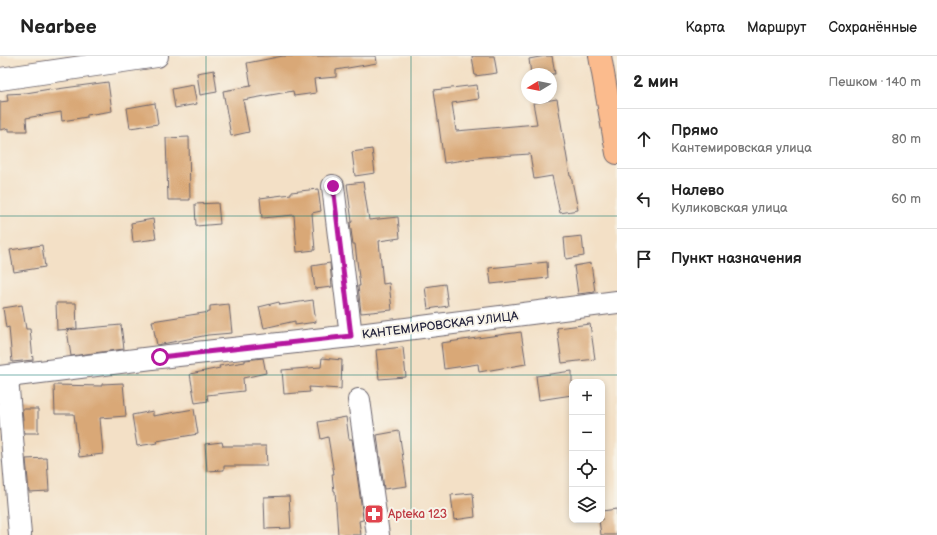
<!DOCTYPE html>
<html lang="ru">
<meta charset="utf-8">
<style>
body{margin:0;font-family:"Balsamiq Sans",sans-serif;background:#f2f2f2;color:#222}
.controls{position:absolute;right:12px;bottom:12px;display:grid;overflow:hidden;border-radius:8px;box-shadow:0 2px 6px #0003}
.controls button{width:36px;height:36px;display:grid;place-items:center;padding:0;border:0;border-bottom:1px solid #e0e0e0;background:#fff;color:#222;font:20px sans-serif}
.compass{position:absolute;left:521px;top:12px;width:36px;height:36px;border-radius:50%;background:#fff;box-shadow:0 2px 6px #0003;rotate:260deg}
.stop{position:absolute;width:12px;height:12px;margin:-9px;border:3px solid #b5179e;border-radius:50%;background:#fff}
.stop.end{background:#b5179e;border-color:#fff;box-shadow:0 1px 4px #0008}
.list{margin:0;padding:0;list-style:none}
h2{display:flex;justify-content:space-between;align-items:center;height:52px;margin:0;padding:0 16px;font-size:17px}
h2 small{font-size:13px;font-weight:400;color:#767676}
.list li{display:grid;grid-template-columns:26px 1fr auto;gap:12px;align-items:center;box-sizing:border-box;height:60px;padding:0 16px;border-top:1px solid #e0e0e0}
.list b{display:block;font-size:15px;white-space:nowrap}
.list p{margin:0;font-size:13px;white-space:nowrap;color:#767676}
.list em{font-size:13px;font-style:normal;color:#767676}
.icon{flex:none;width:22px;height:22px;fill:none;stroke:currentColor;stroke-width:2;stroke-linecap:round;stroke-linejoin:round}
.map{position:relative;flex:none;width:617px;height:479px;overflow:hidden}
header{display:flex;align-items:center;gap:24px;box-sizing:border-box;height:56px;padding:0 20px;background:#fff;border-bottom:1px solid #e0e0e0}
header strong{font-size:19px}
nav{display:flex;gap:22px;margin-inline-start:auto;font-size:14px}
main{display:flex}
aside{flex:1;background:#fff}
.map>svg:first-child{display:block}
.building{fill:#d9a877}
.lines{fill:none;stroke-linecap:round;stroke-linejoin:round}
.minor-casing{stroke:#6b646c;stroke-width:24}
.major-casing{stroke:#6b646c;stroke-width:24}
.minor{stroke:#fff;stroke-width:22}
.major{stroke:#fbbb8d;stroke-width:22}
.route{stroke:#b5179e;stroke-width:5}
.grid{fill:none;stroke:#0f766e;stroke-width:1;stroke-opacity:0.55}
.labels{text-anchor:middle;stroke-width:4;stroke-linejoin:round;paint-order:stroke}
.street-label{font-size:12px;fill:#22223b;stroke:#f7f3e8}
.health-label{font-size:12px;fill:#be3a42;stroke:#f7f3e8;text-anchor:start}
</style>
<header>
<strong>Nearbee</strong>
<nav><a>Карта</a><a>Маршрут</a><a>Сохранённые</a></nav>
</header>
<main>
<div class="map">
<svg width="617" height="479" viewBox="0 0 617 479">
<rect width="100%" height="100%" fill="#f7f3e8"/>
<filter id="ink" filterUnits="userSpaceOnUse"><feTurbulence type="fractalNoise" baseFrequency=".025" numOctaves="2"/><feDisplacementMap in="SourceGraphic" scale="8" xChannelSelector="R" yChannelSelector="G"/><feConvolveMatrix kernelMatrix="1 2 1 2 8 2 1 2 1" color-interpolation-filters="sRGB"/></filter>
<filter id="wash" filterUnits="userSpaceOnUse"><feTurbulence type="fractalNoise" baseFrequency=".012" numOctaves="4" result="noise"/><feDisplacementMap in="SourceGraphic" scale="16" xChannelSelector="R" yChannelSelector="G"/><feGaussianBlur stdDeviation="0.9" result="paint"/><feColorMatrix in="noise" values="0 0 0 0 0 0 0 0 0 0 0 0 0 0 0 0 0 1.4 0 .05"/><feComposite in="paint" operator="in"/></filter>
<g filter="url(#wash)">
<rect width="100%" height="100%" fill="#f3e0c6"/>
<g id="blocks">
<g class="building">
<path d="M283,0H376L377,7L336,14V21L314,23L316,37L294,40L293,35L243,44L249,76L231,80L223,35L251,30L247,7Z"/>
<path d="M472,0H494L497,17L475,20Z"/>
<path d="M545,0H552L555,18H531L529,3Z"/>
<path d="M214,14L217,36L200,39L197,17Z"/>
<path d="M108,26L112,55L87,59V61L62,65L61,56L26,62L27,75H9V72L0,74V46L8,45L7,38L26,37L50,33V34Z"/>
<path d="M193,29L197,48L175,52L172,33Z"/>
<path d="M477,29L479,43L452,47L456,75L537,68L533,47L557,43L570,120H571L578,154L560,157L552,120L534,123L530,98L484,101L444,107L434,34Z"/>
<path d="M155,47L158,68L130,72L127,52Z"/>
<path d="M189,81L190,144H168L166,82Z"/>
<path d="M372,93L375,117L355,120L352,96Z"/>
<path d="M363,126L369,164L398,161L400,182L379,185L383,228L389,227L392,254L361,257L358,230H360L355,188H353L350,167L352,166L347,128Z"/>
<path d="M318,133L321,155L312,157L315,194L297,196L294,159L262,162L260,142L291,138V136Z"/>
<path d="M218,147L220,168L196,170L195,148Z"/>
<path d="M153,163L156,183L133,186L131,167Z"/>
<path d="M582,180L584,200L566,203L564,182Z"/>
<path d="M42,189L45,211L14,216L10,194Z"/>
<path d="M547,206L548,222L491,228L489,212Z"/>
<path d="M330,207L332,231L315,233L312,210Z"/>
<path d="M591,207L595,236L578,238L574,210Z"/>
<path d="M445,228L448,250L428,253L425,231Z"/>
<path d="M313,244L316,266L295,269V265L264,272L259,251L279,246L280,249Z"/>
<path d="M56,247H76L77,273L57,274Z"/>
<path d="M229,248L232,277L208,279L157,289L152,265L210,256V250Z"/>
<path d="M22,249L26,273H30L33,304L12,306L9,271L6,272L3,252Z"/>
<path d="M590,268L595,303L562,307L557,272Z"/>
<path d="M121,269L124,293L71,300L67,274Z"/>
<path d="M521,276L526,308L479,316L478,308L444,313L441,287Z"/>
<path d="M403,291L406,321L379,323L376,294Z"/>
<path d="M263,302L266,317L243,322L244,335L207,339L208,345L195,347L190,318L220,312L219,310L245,306V304Z"/>
<path d="M322,302L342,304L341,333L309,331L310,336L284,338L282,314L321,311Z"/>
<path d="M572,315V339L539,344L536,320Z"/>
<path d="M123,327L126,360L100,362L103,398L79,401L74,358H55L54,329L102,330V328Z"/>
<path d="M22,353H38V377H24Z"/>
<path d="M194,353L198,378L157,385L158,387L137,390L132,359L153,355V360Z"/>
<path d="M346,361L349,383H352L363,461V464L359,465L361,479H338L335,435H334L332,418H334L328,381L321,383L318,366Z"/>
<path d="M399,375L407,430L384,433L377,379Z"/>
<path d="M222,386L223,390H266L267,410H224V414L207,415L205,388Z"/>
<path d="M47,402L49,435L29,436L26,403Z"/>
<path d="M473,437L475,461L454,464L451,439Z"/>
<path d="M289,440L291,472L265,473L264,441Z"/>
<path d="M617,453V479H601L599,464H602V455Z"/>
</g>
</g>
</g>
<g filter="url(#ink)">
<use href="#blocks" fill-opacity="0" stroke="#6b646c" stroke-width="1"/>
<g class="lines">
<defs>
<g id="minor">
<path d="M0,23L157,0"/>
<path d="M333,130L351,280"/>
<path d="M0,321L160,301L351,280L617,246"/>
<path d="M7,321L20,479"/>
<path d="M359,344L378,479"/>
</g>
<path id="major" d="M600,0L617,97"/>
</defs>
<use href="#minor" class="minor-casing"/>
<use href="#major" class="major-casing"/>
<use href="#minor" class="minor"/>
<use href="#major" class="major"/>
</g>
</g>
<g class="lines" filter="url(#ink)">
<path class="route" d="M160,301L351,280L333,130"/>
</g>
<path class="grid" d="M206,0V479M411,0V479M0,160H617M0,319H617"/>
<defs>
<symbol id="pharmacy-square" viewBox="-11 -11 22 22"><rect x="-9" y="-9" width="18" height="18" rx="4" fill="#e0444e" stroke="#f7f3e8"/><path d="M-2-6h4v4h4v4h-4v4h-4v-4h-4v-4h4Z" fill="#fff"/></symbol>
</defs>
<g fill-rule="evenodd">
<use href="#pharmacy-square" x="363" y="447" width="22" height="22"/>
</g>
<g class="labels">
<g class="street-label">
<text transform="translate(440 269) rotate(-7)" y="4">КАНТЕМИРОВСКАЯ УЛИЦА</text>
</g>
<g class="health-label">
<text x="388" y="462">Apteka 123</text>
</g>
</g>
</svg>
<div class="controls">
<button>+</button>
<button>−</button>
<button><svg class="icon" aria-label="locate" viewBox="0 0 24 24"><circle cx="12" cy="12" r="6"/><path d="M12 2v4M12 18v4M2 12h4M18 12h4"/></svg></button>
<button><svg class="icon" aria-label="layers" viewBox="0 0 24 24"><path d="M12 4l9 5-9 5-9-5zM3 14l9 5 9-5"/></svg></button>
</div>
<svg class="compass" viewBox="-18 -18 36 36"><path d="M0-13l5 13h-10z" fill="#e53935"/><path d="M0 13l5-13h-10z" fill="#767676"/></svg>
<div class="stop" style="left:160px;top:301px"></div>
<div class="stop end" style="left:333px;top:130px"></div>
</div>
<aside>
<h2>2 мин<small>Пешком · 140 m</small></h2>
<ul class="list">
<li><svg class="icon" aria-label="ahead" viewBox="0 0 24 24"><path d="M12 20V5M6 11l6-6 6 6"/></svg><div><b>Прямо</b><p>Кантемировская улица</p></div><em>80 m</em></li>
<li><svg class="icon" aria-label="left" viewBox="0 0 24 24"><path d="M17 20v-9H6M10 6l-5 5 5 5"/></svg><div><b>Налево</b><p>Куликовская улица</p></div><em>60 m</em></li>
<li><svg class="icon" aria-label="arrive" viewBox="0 0 24 24"><path d="M6 21V4h12l-3 4 3 4H6"/></svg><div><b>Пункт назначения</b></div></li>
</ul>
</aside>
</main>
